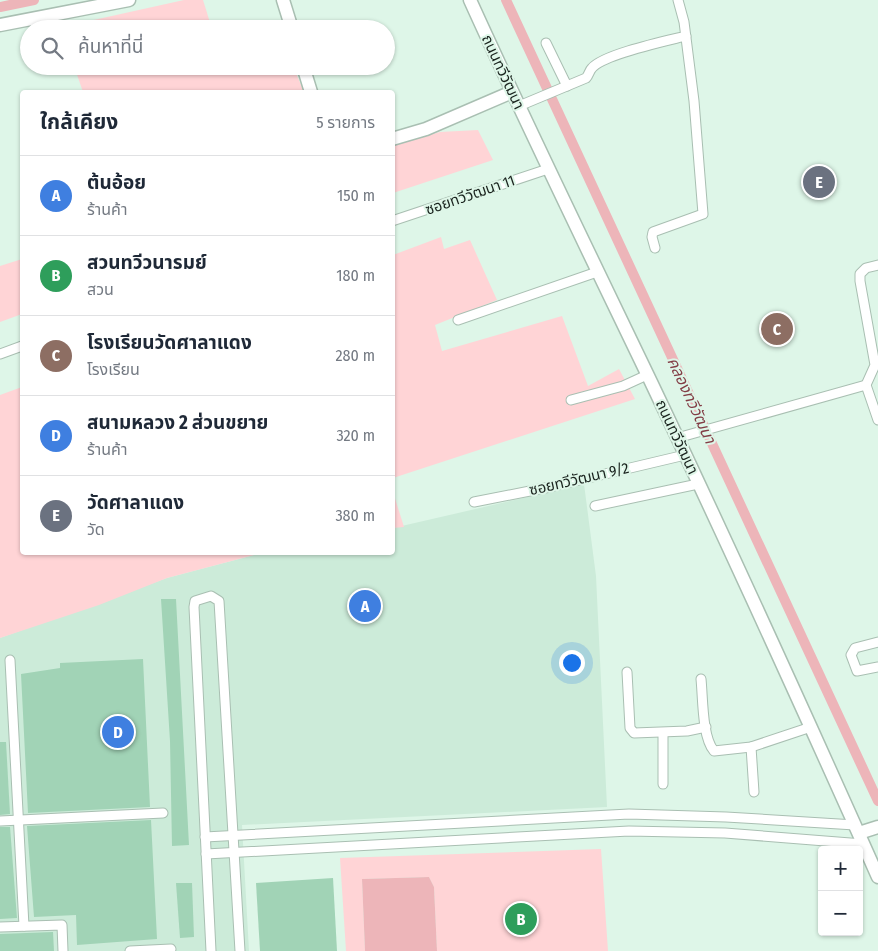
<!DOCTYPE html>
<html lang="th">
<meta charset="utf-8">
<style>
body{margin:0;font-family:"Fira Sans Condensed","Noto Sans Thai",sans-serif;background:#f2f2f3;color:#1f2937}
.controls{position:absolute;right:15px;bottom:15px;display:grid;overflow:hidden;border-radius:5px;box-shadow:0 1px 4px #0004}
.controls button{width:45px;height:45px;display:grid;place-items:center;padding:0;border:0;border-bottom:1px solid #e0e1e3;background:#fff;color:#1f2937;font:25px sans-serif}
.you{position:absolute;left:571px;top:662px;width:18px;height:18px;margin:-12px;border:4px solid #fff;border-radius:50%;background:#1a73e8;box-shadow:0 0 0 8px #1a73e833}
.badge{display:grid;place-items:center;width:32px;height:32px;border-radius:50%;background:#d93025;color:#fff;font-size:16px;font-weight:700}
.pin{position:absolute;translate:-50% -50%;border:2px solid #fff;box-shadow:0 1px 5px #0006}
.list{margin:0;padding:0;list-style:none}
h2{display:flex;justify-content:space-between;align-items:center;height:65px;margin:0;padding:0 20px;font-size:21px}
h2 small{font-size:16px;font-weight:400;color:#747a83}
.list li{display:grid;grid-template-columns:32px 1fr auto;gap:15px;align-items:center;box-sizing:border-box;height:80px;padding:0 20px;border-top:1px solid #e0e1e3}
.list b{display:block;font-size:19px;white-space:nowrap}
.list p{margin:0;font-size:16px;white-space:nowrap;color:#747a83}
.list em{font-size:16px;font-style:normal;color:#747a83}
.icon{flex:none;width:28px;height:28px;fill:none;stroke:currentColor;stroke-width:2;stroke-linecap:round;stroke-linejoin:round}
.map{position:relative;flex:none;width:878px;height:951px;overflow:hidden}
.search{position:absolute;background:#fff;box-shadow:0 1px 4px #0004;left:20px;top:20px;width:375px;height:55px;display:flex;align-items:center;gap:12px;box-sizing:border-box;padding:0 18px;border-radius:28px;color:#747a83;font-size:19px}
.panel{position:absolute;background:#fff;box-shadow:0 1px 4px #0004;left:20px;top:90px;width:375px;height:465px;border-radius:5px}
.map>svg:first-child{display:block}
.built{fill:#ccebd9}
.green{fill:#ffd4d6}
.water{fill:#edb5b9}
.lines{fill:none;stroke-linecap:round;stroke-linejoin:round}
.canal{stroke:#edb5b9;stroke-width:10}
.building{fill:#a1d3b6}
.street-casing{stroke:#a9bfb2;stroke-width:11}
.secondary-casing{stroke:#a9bfb2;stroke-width:15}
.street{stroke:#fff;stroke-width:9}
.secondary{stroke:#fff;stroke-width:12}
.labels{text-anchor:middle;stroke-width:4;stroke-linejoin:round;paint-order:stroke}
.street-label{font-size:15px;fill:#19221d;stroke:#def6e8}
.water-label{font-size:16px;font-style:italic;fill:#823d45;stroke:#def6e8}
</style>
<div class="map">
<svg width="878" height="951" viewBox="0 0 878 951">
<rect width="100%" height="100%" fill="#def6e8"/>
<path class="built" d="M584,484L596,576L607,807L242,825L249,951H0V638L167,578L262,553L392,552L393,528Z"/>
<g class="green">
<path d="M184,0H203L212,29L62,27Z"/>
<path d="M74,66H293L304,92H83Z"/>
<path d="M478,130L493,160L393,193V145L440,132Z"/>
<path d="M441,237L444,249L470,240L497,300L435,325L442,351L562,316L588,386L619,369L635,399L393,478V255Z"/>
<path d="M22,259V314L0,322V266Z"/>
<path d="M22,387V552L262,553L167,578L99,605L0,638V395Z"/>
<path d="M393,492L404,527L393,528Z"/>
<path d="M601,849L608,951H437L434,887L429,877L362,879L365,951H346L340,858Z"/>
</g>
<path class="water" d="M429,877L434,887L437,951H365L362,879Z"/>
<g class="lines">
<g class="canal">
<path d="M506,0L878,801"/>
<path d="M0,7L34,0"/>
</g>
</g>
<g class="building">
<path d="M161,599H176L189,845L172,846L170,741Z"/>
<path d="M143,659L150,807L28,813L21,674L60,668V663Z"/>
<path d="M0,742H6L10,814L0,815Z"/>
<path d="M151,820L157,939L77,945L76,915L34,917L27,826Z"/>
<path d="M0,827H10L17,918L0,919Z"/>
<path d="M333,878L337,951H260L256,883Z"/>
<path d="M176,883H192L194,937L180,938Z"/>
<path d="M53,932L54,951H0V934Z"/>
</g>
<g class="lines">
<defs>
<g id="street">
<path d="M546,43L567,86"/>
<path d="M519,106L586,78C589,75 589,71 592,68C604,54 666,41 686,36"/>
<path d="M392,221L548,169"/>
<path d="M655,248L652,237L653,232L703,214L694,101L684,22L678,0"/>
<path d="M878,265L866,268L860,274V281L875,365L866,385L878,420"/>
<path d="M458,320L597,272"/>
<path d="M0,354L22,346"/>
<path d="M571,400L623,386L647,375"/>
<path d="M677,438L866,385"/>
<path d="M474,502L550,487L685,455"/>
<path d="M595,506L698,484"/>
<path d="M878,642L855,648L851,655L857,671L878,667"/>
<path d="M10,660L24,926"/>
<path d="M627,672L630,728L634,733L687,731L706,727"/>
<path d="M701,679C703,698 702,737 714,751L751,747L811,727"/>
<path d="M751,747L754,792"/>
<path d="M663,784V733"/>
<path d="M0,821L163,813"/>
<path d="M205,837L629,814L726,817L855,825"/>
<path d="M206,854L629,831L725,833L863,844"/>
<path d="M0,927L62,925L63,951"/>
<path d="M130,951L171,949"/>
<path d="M211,951L194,607L195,601L211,596L219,601L240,951"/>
</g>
<g id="secondary">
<path d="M283,0L292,29"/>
<path d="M470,0C528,128 590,255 651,382C729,546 804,711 878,877"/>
<path d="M0,25L129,0"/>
<path d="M303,66L311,92"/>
<path d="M392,139L426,129L512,92"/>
<path d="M859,833L878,827"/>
</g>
</defs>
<use href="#street" class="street-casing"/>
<use href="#secondary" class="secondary-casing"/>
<use href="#street" class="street"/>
<use href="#secondary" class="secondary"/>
</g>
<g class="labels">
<g class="street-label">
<text transform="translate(503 72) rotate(65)" y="5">ถนนทวีวัฒนา</text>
<text transform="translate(470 195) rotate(-19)" y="5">ซอยทวีวัฒนา 11</text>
<text transform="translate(677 437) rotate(65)" y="5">ถนนทวีวัฒนา</text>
<text transform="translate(579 479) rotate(-13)" y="5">ซอยทวีวัฒนา 9/2</text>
</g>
<g class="water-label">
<text transform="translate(692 400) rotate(65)" y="6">คลองทวีวัฒนา</text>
</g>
</g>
</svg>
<div class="controls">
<button>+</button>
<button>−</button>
</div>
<div class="you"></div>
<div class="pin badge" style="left:365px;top:606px;background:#3f7fe0">A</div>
<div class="pin badge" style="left:521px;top:919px;background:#2e9e5b">B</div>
<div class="pin badge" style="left:777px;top:329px;background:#8d6e63">C</div>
<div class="pin badge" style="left:118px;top:732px;background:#3f7fe0">D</div>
<div class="pin badge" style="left:819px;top:182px;background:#6b7280">E</div>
<div class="search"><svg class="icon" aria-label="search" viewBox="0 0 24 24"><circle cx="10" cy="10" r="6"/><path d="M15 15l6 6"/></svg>ค้นหาที่นี่</div>
<section class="panel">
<h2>ใกล้เคียง<small>5 รายการ</small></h2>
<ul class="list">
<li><span class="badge" style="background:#3f7fe0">A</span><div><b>ต้นอ้อย</b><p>ร้านค้า</p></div><em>150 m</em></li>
<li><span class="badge" style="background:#2e9e5b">B</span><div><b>สวนทวีวนารมย์</b><p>สวน</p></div><em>180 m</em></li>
<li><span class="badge" style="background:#8d6e63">C</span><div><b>โรงเรียนวัดศาลาแดง</b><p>โรงเรียน</p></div><em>280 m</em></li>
<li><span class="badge" style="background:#3f7fe0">D</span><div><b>สนามหลวง 2 ส่วนขยาย</b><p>ร้านค้า</p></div><em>320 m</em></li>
<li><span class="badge" style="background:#6b7280">E</span><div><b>วัดศาลาแดง</b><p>วัด</p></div><em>380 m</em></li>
</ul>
</section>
</div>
